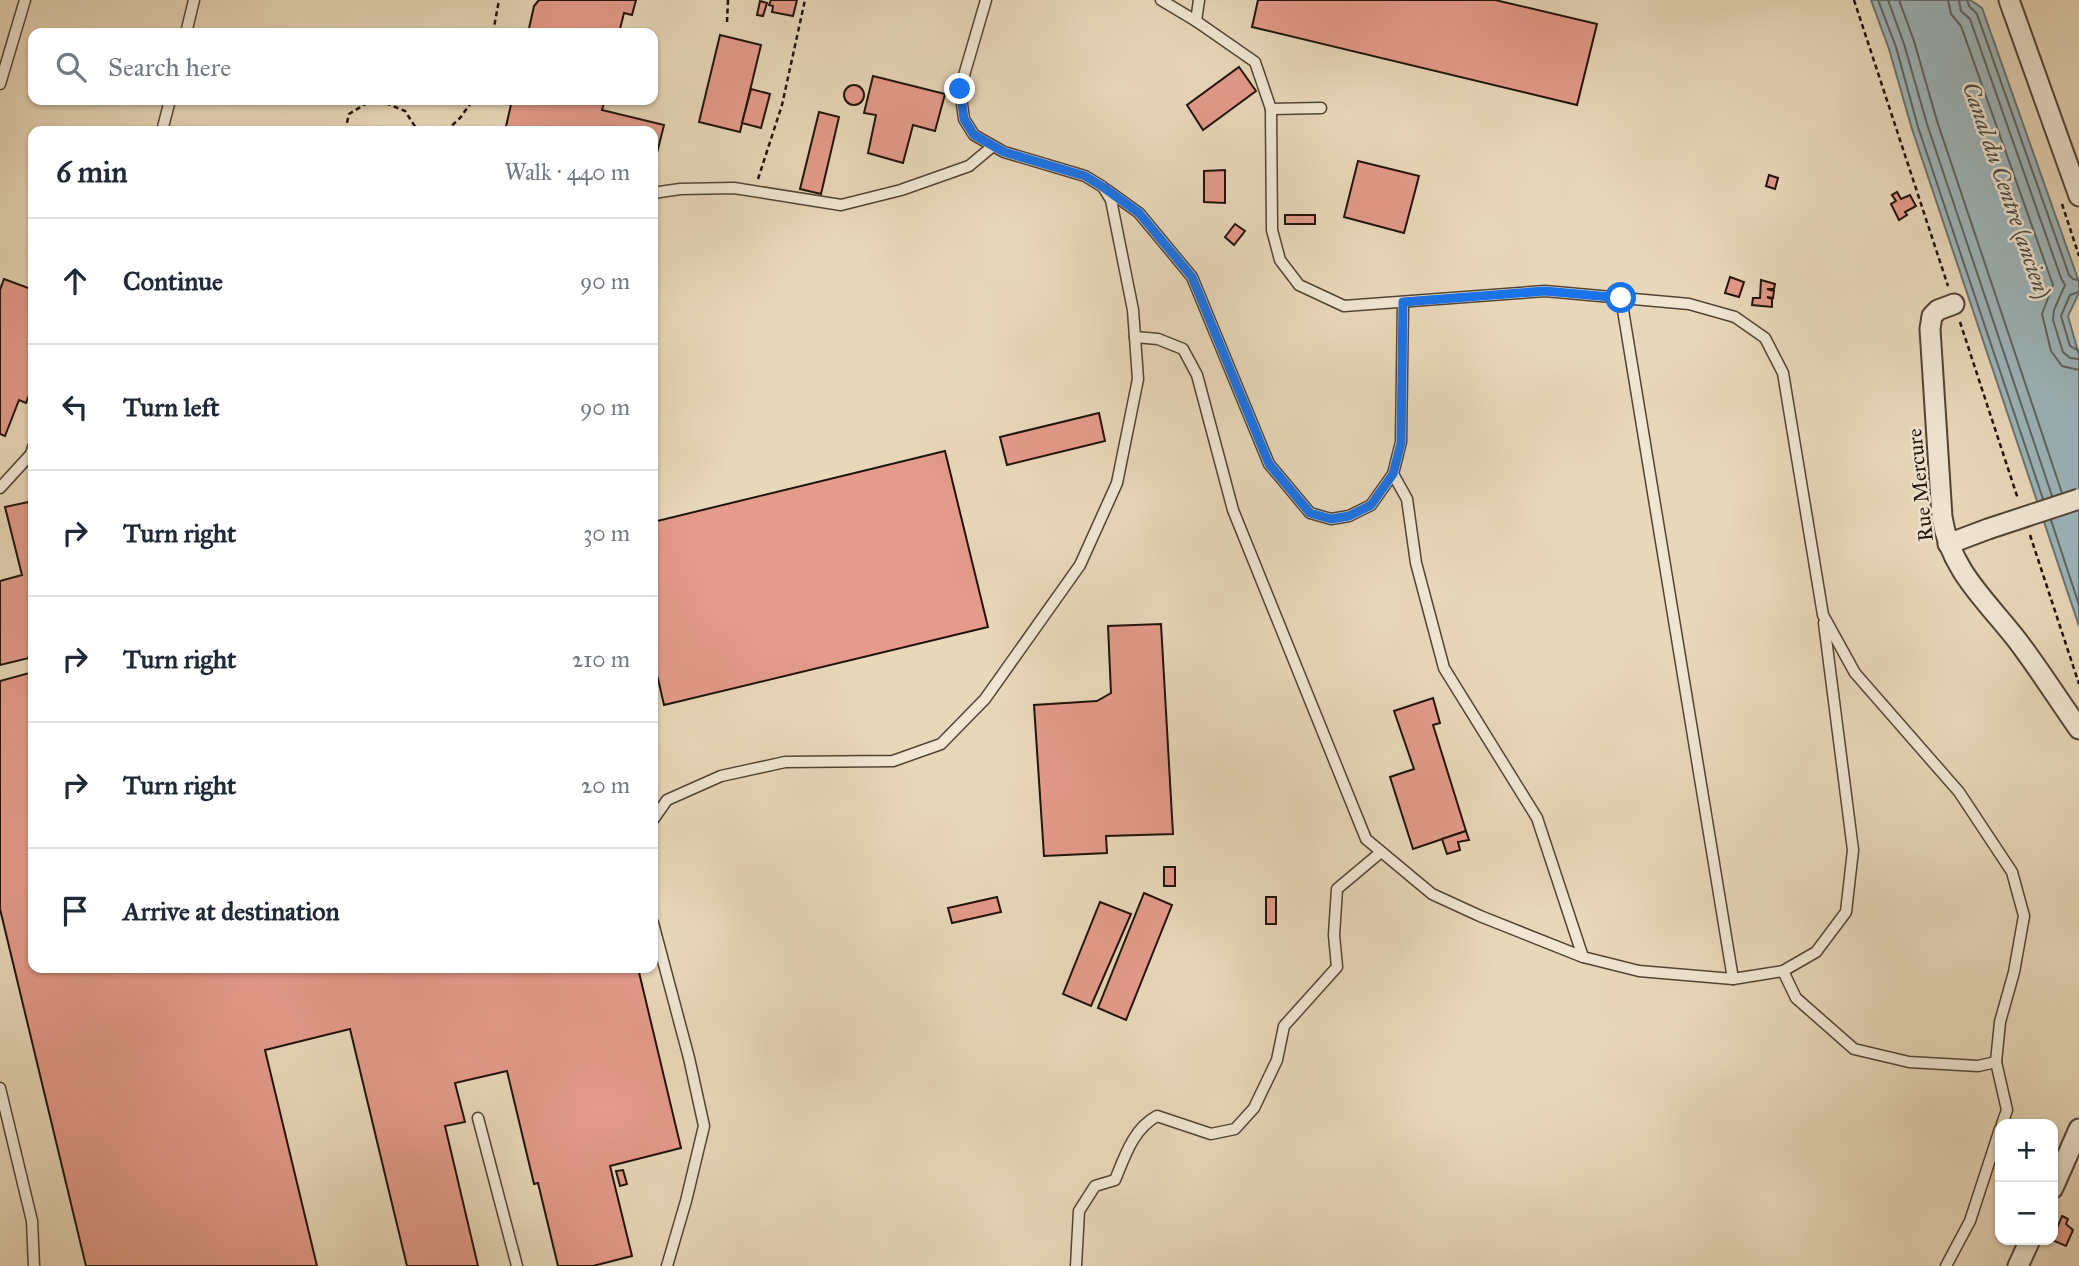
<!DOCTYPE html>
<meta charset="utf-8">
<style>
body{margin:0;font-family:"IM FELL Great Primer",serif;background:#f6f6f7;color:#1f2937}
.controls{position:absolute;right:21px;bottom:21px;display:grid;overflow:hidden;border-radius:14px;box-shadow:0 2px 5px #0004}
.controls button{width:63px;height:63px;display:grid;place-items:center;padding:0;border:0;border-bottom:2px solid #e0e1e3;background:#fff;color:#1f2937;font:35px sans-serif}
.stop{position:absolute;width:21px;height:21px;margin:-16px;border:5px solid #1a73e8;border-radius:50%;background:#fff}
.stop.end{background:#1a73e8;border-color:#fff;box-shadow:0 2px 7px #0008}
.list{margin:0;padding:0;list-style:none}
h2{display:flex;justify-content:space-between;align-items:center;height:91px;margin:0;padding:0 28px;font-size:30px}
h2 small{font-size:23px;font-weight:400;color:#747a83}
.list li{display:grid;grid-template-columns:46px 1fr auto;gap:21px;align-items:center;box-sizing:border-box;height:126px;padding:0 28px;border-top:2px solid #e0e1e3}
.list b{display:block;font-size:26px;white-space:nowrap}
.list em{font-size:23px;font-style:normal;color:#747a83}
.icon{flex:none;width:38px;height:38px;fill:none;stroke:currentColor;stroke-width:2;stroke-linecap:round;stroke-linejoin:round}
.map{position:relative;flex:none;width:2079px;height:1266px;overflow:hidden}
.search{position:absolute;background:#fff;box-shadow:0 2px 5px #0004;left:28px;top:28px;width:630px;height:77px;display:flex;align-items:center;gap:18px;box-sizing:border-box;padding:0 24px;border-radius:14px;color:#747a83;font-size:26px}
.panel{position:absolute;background:#fff;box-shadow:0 2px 5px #0004;left:28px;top:126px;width:630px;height:847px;border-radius:14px}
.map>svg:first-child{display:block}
.water{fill:#9db6bb;stroke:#6b7573;stroke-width:2}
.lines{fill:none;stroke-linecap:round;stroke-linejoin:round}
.shore{stroke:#5e6462;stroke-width:2}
.building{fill:#e49b8b;stroke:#201308;stroke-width:2}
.lane-casing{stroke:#524434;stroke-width:13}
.street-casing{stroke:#524434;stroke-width:23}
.path{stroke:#201308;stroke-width:2.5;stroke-dasharray:5 3.5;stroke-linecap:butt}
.lane{stroke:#f0e6d2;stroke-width:10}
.street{stroke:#f0e6d2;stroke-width:19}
.street-bridge-casing{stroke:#524434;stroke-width:23;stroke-linecap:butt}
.street-bridge{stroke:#f0e6d2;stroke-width:19}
.route{stroke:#1a73e8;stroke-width:9}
.labels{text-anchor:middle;stroke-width:5;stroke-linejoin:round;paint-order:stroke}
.street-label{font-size:21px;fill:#201308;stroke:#f0e6d2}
.water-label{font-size:23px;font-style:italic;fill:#4c4c47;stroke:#f0e6d2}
</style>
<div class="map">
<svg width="2079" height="1266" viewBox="0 0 2079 1266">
<rect width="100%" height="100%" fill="#e8d8ba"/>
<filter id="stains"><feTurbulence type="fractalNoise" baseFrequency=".00286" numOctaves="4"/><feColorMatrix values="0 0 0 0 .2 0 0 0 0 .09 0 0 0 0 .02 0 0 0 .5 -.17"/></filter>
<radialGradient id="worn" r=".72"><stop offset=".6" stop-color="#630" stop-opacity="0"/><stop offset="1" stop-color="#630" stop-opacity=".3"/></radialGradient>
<path class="water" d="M1871,0H1970L1982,8L2079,282V293L2068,316L2079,355V626L1912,129L1889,49Z"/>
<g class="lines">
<g class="shore">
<path d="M1878,0L1896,47L1918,127L2043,499"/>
<path d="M1888,0L1904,44L1927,124L2052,496"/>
<path d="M1899,0L1914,41L1937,121L2062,493"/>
<path d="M1948,0L1951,14L1961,26L2053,285L2042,314L2051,351L2062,366L2079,370"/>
<path d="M1959,0L1961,11L1970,19L2061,278L2065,285L2054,310L2053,320L2063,352L2070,358L2079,359"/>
<path d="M1967,0L1969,6L1977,14L2069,275L2073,279L2079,280"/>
<path d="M2079,292L2070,295L2061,316L2070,346L2079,351"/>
<path d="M2051,520L2079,605"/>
</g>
</g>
<g class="building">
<path d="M539,0H636L632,15L624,13L619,33H528L534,6Z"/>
<path d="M771,0H797L793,16L772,12L773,6L769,5Z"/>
<path d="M1258,0H1495L1597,24L1577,105L1252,27Z"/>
<path d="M760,1L767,3L763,16L757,15Z"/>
<path d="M720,35L761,45L740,132L699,122Z"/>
<path d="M1239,67L1256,91L1203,130L1187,105Z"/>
<path d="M873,76L945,94L935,131L913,125L903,163L868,153L876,115L864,113Z"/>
<circle cx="854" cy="95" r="10"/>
<path d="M751,89L770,94L761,128L742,123Z"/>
<path d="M512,100H605L602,110L664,125L653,169V131H505Z"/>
<path d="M819,112L839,117L821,194L800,189Z"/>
<path d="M1358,161L1419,176L1404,233L1344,217Z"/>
<path d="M1225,170V203L1204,202V171Z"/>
<path d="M1769,175L1778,178L1775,189L1766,186Z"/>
<path d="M1897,192L1901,199L1910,195L1916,206L1905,212L1907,215L1899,220L1891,204L1896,201L1892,195Z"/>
<rect x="1285" y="215" width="30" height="9"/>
<path d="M1235,224L1245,231L1234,245L1225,237Z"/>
<path d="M1730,277L1744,282L1739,297L1725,293Z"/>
<path d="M4,279L31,289L33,287V364L30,371L33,372V384L26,403L19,400L5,436L0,434V290Z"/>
<path d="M1761,280L1775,284L1774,289H1767L1774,291L1773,298L1767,297L1772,299V307L1752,305L1753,298H1760Z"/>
<path d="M1099,413L1105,441L1007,465L1000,437Z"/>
<path d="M945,451L988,627L664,705L653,657V522Z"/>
<path d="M33,501V657L0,665V581L22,575L5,507Z"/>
<path d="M1161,624L1173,834L1106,836L1107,853L1044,856L1034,705L1097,701L1111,693L1108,626Z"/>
<path d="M33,672V968H638L681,1148L610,1166L632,1256L593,1266H558L538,1183L534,1184L507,1071L455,1083L465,1122L445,1126L478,1266H407L350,1029L265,1050L317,1266H86L0,909V681Z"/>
<path d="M1433,698L1440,723L1433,725L1466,831L1413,849L1390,777L1414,769L1394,711Z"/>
<path d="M1466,831L1469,840L1458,842L1460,850L1447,854L1442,839Z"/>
<rect x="1164" y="867" width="11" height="19"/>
<path d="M1144,893L1172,905L1126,1020L1098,1008Z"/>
<path d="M997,897L1001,912L952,923L948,908Z"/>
<rect x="1266" y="897" width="10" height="27"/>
<path d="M1100,902L1131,914L1091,1006L1063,994Z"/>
<path d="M623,1170L627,1184L620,1186L616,1171Z"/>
<path d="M2062,1216L2068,1219L2066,1224L2073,1230L2066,1246L2052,1240Z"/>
</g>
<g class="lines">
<defs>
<g id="lane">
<path d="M1161,0L1196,21"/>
<path d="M1199,0L1196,21L1255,62L1271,109L1272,230L1280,260L1299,285L1344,306L1545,291L1689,304L1735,317L1765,338L1783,373L1823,615L1855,673L1959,792L2012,872L2024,916L2014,972L2000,1022L1996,1062L2007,1110L2002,1124"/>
<path d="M186,33L194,0"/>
<path d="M0,84L25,0"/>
<path d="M1271,109L1321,108"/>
<path d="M162,131L170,100"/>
<path d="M1107,190L1139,213L1192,277L1269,464L1310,513L1331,519L1349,516L1371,505L1393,474L1401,442L1403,302"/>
<path d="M653,193L680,189L734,188L841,205L901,190L969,166L993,146"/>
<path d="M1621,298L1733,979L1783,971L1816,952L1846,912L1853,850L1824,623"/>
<path d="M1135,337L1158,339L1183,349L1197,375L1233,510L1366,839L1432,894L1480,916L1583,957"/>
<path d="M1393,474L1407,499L1416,563L1444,668L1537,818L1583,957L1639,971L1733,979"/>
<path d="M0,488L31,454L33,447"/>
<path d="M653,820L667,800L721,776L785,762L893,761L941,744L985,699L1080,565L1117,483L1138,379L1133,310L1111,200L1103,187L1085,176L1004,152L974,135L964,119L960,89L986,0"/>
<path d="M653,923L689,1058L704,1126L686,1201L667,1266"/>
<path d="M1783,971L1796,998L1854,1049L1909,1062L1978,1066L1996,1062"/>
<path d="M0,1088L32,1221L34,1266"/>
<path d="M478,1118L517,1266"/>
<path d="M1076,1266L1079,1211L1095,1186L1115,1180C1125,1156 1133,1129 1157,1116L1211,1134L1235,1129L1254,1108L1277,1060L1284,1026L1337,967L1334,935L1337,889L1381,852"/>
<path d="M1946,1266L1970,1221L2000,1129"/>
</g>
<g id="street">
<path d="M2009,0L2079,196"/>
<path d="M1954,304L1938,310L1932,316L1930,329L1942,517C1950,570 1986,600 2017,640C2039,669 2058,699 2079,729"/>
<path d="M1948,544L1988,529"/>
<path d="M2053,1188L2079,1129"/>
<path d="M2018,1266L2030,1240"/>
</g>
</defs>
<use href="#lane" class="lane-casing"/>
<use href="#street" class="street-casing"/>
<g class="path">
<path d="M1854,0L1948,286"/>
<path d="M727,22L728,0"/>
<path d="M493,33L499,0"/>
<path d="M378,100L405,111L418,131"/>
<path d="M345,131L349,114L372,100"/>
<path d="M446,131L460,118L473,100"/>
<path d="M758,179L782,105L805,0"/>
<path d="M2062,204L2079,256"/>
<path d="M1960,322L2018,499"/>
<path d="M2030,535L2079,684"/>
</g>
<use href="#lane" class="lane"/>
<use href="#street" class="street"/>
<defs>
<path id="street-bridge" d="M1988,529L2079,499"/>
</defs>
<use href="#street-bridge" class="street-bridge-casing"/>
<use href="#street-bridge" class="street-bridge"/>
</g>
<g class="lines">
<path class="route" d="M960,89L964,119L974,135L1004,152L1085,176L1103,187L1139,213L1192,277L1269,464L1310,513L1331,519L1349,516L1371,505L1393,474L1401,443L1403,302L1545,291L1621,298"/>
</g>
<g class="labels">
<g class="street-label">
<text transform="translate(1920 485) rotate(-96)" y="7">Rue Mercure</text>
</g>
<g class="water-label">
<text transform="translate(2007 190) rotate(71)" y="8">Canal du Centre (ancien)</text>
</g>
</g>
<rect width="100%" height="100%" filter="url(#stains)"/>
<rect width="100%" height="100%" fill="url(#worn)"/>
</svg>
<div class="controls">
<button>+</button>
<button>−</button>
</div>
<div class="stop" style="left:1621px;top:298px"></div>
<div class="stop end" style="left:960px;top:89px"></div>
<div class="search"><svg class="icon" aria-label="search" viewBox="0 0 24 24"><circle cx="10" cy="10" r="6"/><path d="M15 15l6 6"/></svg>Search here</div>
<section class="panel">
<h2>6 min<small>Walk · 440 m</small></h2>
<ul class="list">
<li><svg class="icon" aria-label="ahead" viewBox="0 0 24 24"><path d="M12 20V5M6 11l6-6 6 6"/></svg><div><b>Continue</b></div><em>90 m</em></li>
<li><svg class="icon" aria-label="left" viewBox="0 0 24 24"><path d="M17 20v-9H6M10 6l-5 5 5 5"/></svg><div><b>Turn left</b></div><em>90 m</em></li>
<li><svg class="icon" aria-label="right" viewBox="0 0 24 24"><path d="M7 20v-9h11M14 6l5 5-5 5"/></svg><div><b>Turn right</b></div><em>30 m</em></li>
<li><svg class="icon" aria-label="right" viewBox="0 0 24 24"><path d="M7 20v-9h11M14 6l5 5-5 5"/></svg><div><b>Turn right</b></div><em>210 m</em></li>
<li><svg class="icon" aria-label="right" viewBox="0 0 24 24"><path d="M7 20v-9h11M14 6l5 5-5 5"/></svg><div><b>Turn right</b></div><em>20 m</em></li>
<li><svg class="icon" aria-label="arrive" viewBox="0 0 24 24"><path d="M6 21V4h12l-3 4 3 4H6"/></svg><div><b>Arrive at destination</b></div></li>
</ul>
</section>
</div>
